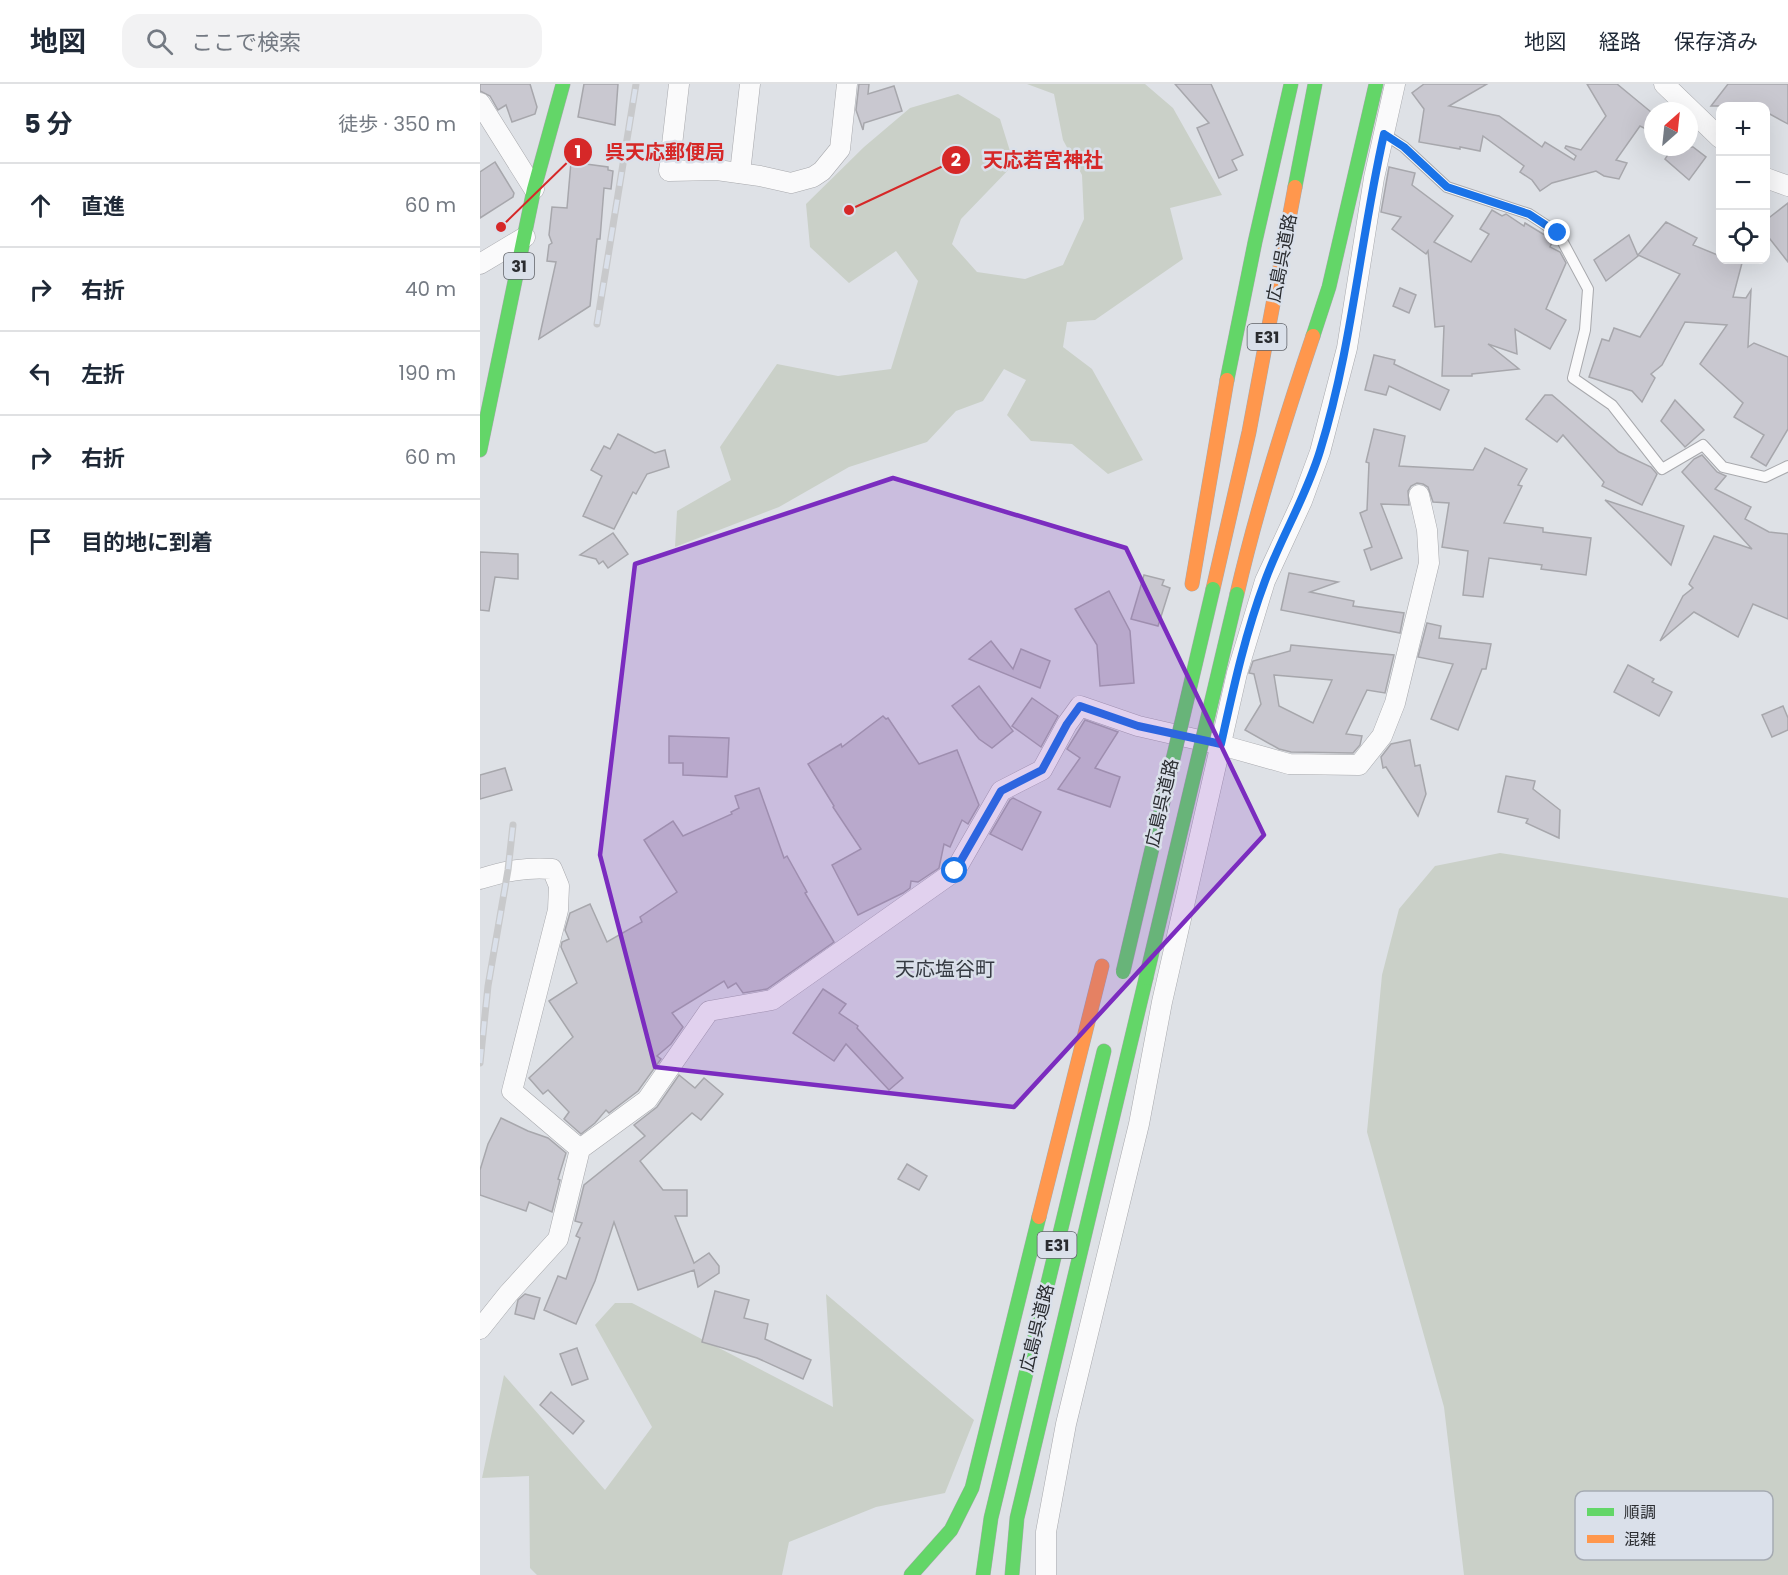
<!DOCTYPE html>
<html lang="ja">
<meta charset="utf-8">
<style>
body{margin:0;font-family:Poppins,"Noto Sans JP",sans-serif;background:#f2f2f3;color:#1f2937}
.controls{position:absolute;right:18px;top:18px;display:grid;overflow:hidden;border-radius:12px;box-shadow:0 6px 24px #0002}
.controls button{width:54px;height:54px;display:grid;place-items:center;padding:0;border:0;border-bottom:2px solid #e0e1e3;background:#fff;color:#1f2937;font:30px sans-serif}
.compass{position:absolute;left:1164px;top:18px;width:54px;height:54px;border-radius:50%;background:#fff;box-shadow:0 6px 24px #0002;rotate:27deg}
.stop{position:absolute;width:18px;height:18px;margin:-14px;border:4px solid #1a73e8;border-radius:50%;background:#fff}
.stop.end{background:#1a73e8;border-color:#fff;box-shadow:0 2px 6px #0008}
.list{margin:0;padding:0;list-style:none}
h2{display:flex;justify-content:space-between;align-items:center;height:78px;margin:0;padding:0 24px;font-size:26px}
h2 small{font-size:20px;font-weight:400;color:#747a83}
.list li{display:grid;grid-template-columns:39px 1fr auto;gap:18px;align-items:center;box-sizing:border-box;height:84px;padding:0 24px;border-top:2px solid #e0e1e3}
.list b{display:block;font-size:22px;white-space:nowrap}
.list em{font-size:20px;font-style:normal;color:#747a83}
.icon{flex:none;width:33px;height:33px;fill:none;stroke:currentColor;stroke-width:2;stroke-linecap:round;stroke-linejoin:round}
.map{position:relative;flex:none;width:1308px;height:1491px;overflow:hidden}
header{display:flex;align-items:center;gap:36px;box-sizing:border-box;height:84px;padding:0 30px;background:#fff;border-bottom:2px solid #e0e1e3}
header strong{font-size:28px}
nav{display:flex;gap:33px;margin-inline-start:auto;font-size:21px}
.search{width:420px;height:54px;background:#f2f2f3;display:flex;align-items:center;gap:15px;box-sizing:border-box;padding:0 21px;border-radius:18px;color:#747a83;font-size:22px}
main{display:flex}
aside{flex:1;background:#fff}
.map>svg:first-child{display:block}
.green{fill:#cad0c8}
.building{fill:#c9c8d0;stroke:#a7a7ac;stroke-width:1.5;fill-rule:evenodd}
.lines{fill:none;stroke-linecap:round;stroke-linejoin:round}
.lane-casing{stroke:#a8a9ad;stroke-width:12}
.street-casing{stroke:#a8a9ad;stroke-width:21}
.fast-casing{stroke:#a8a9ad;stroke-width:15}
.slow-casing{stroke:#a8a9ad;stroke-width:15}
.lane{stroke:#fafafb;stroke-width:10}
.street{stroke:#fafafb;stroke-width:20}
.fast{stroke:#63d668;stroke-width:14}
.slow{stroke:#ff974d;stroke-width:14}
.rail-casing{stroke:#c8c9cb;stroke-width:7}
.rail{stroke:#dae0ea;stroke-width:4.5;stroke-dasharray:14;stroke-linecap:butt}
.fast-bridge-casing{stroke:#a8a9ad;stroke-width:15;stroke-linecap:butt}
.fast-bridge{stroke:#63d668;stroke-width:14}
.route{stroke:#1a73e8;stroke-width:8}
.marked{fill:#7b2cbf;fill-opacity:0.2;stroke:#7b2cbf;stroke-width:4.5;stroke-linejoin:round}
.labels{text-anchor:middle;stroke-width:5;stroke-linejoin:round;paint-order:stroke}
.shield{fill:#dae0ea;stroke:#5f6268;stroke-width:1.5}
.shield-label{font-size:16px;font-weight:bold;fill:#2a2c30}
.street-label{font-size:18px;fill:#2a2c30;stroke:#dae0ea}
.neighbourhood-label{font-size:20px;fill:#363b43;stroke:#dae0ea}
.key{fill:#dae0ea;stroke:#a5aab2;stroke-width:1.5}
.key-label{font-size:16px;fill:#2a2c30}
.leader{fill:none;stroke:#d62828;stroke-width:2}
.callout-dot{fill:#d62828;stroke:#dae0ea;stroke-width:2}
.mark-label{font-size:18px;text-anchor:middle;font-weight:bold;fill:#fff}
.callout-label{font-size:20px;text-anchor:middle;font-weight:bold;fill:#d62828;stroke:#dae0ea;stroke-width:5;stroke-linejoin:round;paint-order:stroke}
</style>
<header>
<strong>地図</strong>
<div class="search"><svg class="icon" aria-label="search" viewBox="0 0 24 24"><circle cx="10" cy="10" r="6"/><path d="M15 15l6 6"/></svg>ここで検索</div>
<nav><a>地図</a><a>経路</a><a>保存済み</a></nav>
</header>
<main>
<aside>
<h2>5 分<small>徒歩 · 350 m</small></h2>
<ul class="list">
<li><svg class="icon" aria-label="ahead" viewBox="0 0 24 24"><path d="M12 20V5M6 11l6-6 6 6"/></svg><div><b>直進</b></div><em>60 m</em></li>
<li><svg class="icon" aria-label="right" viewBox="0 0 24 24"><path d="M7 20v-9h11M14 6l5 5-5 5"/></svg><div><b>右折</b></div><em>40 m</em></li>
<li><svg class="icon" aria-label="left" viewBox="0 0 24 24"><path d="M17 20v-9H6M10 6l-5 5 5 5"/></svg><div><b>左折</b></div><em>190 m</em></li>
<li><svg class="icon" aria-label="right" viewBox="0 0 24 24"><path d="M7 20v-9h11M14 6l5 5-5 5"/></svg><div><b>右折</b></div><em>60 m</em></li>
<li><svg class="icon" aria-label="arrive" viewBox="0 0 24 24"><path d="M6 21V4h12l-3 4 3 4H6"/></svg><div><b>目的地に到着</b></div></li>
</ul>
</aside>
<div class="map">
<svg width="1308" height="1491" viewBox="0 0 1308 1491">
<rect width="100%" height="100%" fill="#dee1e6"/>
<g class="green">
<path d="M547,0H665L693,24L742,111L690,124L703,175L615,236L587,238L583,263L612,285L663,376L628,390L592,360L551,357L527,331L546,296L524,285L503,317L476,327L447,358L369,383L299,423L195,463L197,427L251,396L240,363L297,280L358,292L411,285L438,197L416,167L369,199L330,163L326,120L384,63L430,24L478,10L520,35L534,80L481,135L472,160L497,188L545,195L583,181L604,135L602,91L583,56L574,10Z"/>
<path d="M1020,769L1308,814V1491H984L964,1323L887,1048L902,891L919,825L955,782Z"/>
<path d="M346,1210L494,1336L465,1409L396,1423L309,1458L302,1491H57L50,1484L49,1392L2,1394L24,1291L125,1406L172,1343L115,1241L135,1219H152L353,1323Z"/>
</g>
<g class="building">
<path d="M0,0H50L57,23L55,30L32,38L26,21L18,26L10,12L0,7Z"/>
<path d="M104,0H138L135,41L98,33Z"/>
<path d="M379,0H389L388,10L414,2L422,27L384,39L383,46L376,26Z"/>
<path d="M695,0H731L763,71L752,76L757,86L739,94L717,44L729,39Z"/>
<path d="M944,0H1007L969,22L1019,32L1062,63L1065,58L1094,76L1096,72L1085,64L1086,62L1101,66L1126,32L1107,0H1137L1171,28V34L1166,45L1160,42L1136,76L1147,79L1139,95L1124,92L1116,87L1072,99L1060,107L1052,96L1040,88L1044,82L1003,52L1000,67L980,63V65L939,58L944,25L932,9Z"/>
<path d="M1248,0H1308V40L1286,28V22H1231Z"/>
<path d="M1193,63H1213L1226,73L1209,96L1185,75Z"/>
<path d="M15,78L34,109L33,113L0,134V88Z"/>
<path d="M91,78L128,83V86L133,87L131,105L124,104L120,155H117L110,222L59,255L76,178L67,177L69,161L72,159L69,151L72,123L87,124Z"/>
<path d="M909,83L935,89L932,101L973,132L954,158L991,178L1009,150L1000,145L1012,126L1022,132L1026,130L1044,142L1045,139L1073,156L1070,163L1080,168L1086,179L1066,225L1086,236L1070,265L1035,245L1037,270L1008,260L1039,285L992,290V292H962L964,242L955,243L948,167L946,170L912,145L921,133L901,128Z"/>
<path d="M1308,119V178L1286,150V136Z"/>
<path d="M1186,138L1217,154L1213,161L1240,172V176H1251L1262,179L1253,213L1266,214L1271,206L1268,263L1274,259L1308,273V345L1286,382L1271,373L1284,351L1254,333L1263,319L1220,280L1247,241L1205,238L1182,281L1171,290L1175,294L1162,318L1152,307L1109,293L1122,255L1129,257L1134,244L1160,253L1200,190L1158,171Z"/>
<path d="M1149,151L1158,172L1126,197L1114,176Z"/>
<path d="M920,204L936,211L929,229L913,222Z"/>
<path d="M894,271L915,276L914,280L969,306L960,326L909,302L906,311L885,306Z"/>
<path d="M1065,311H1072L1139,368L1171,383L1177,390L1162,421L1122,402L1124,398L1083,351L1077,358L1046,335Z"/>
<path d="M1195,316L1224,346L1205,363L1181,337Z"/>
<path d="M894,345L925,352L919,382L993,386L1005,364L1047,385L1038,401L1042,402L1024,439L1063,444V448L1111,454L1106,491L1061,485L1062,481L1009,474L1003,513L983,511L988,467L962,463L969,419L953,418L948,403L943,400L937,399L931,402L928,407L929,421L901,420L922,474L891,486L884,466L892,463L880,429L887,426L889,379L886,378Z"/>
<path d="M138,350L175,369L185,366L189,383L167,390L156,410L153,408L134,445L103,432L122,392L111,386L124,362L130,365Z"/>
<path d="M1222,371L1237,388L1246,392L1235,405L1271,423L1265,435L1289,448L1308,450V535L1273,520L1258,553L1214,528L1180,557L1203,512L1213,504L1209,500L1234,452L1272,465L1202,388L1214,375Z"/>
<path d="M1125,416L1204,442L1191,481L1161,451Z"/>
<path d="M133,449L148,470L128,484L123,477L119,480L116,475L100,471Z"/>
<path d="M0,468L38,470V495L15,493L9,527L0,526Z"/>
<path d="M809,489L858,498L830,508L874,517L873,522L924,529L920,549L801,526Z"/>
<path d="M664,491L684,496L682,501L690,504L678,542L651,535Z"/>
<path d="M629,507L650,547L654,599L620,602L617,561L595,525Z"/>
<path d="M947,539L961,542L959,554L1011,560L1006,585H1002L978,646L951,635L973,580L938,573Z"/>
<path d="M511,557L533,585L541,565L570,577L560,604L489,575Z"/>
<path d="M811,561L914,571L905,609L887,606L866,650L882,652L880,661L873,669L811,668L799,665L765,646L781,620L774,590L769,589L773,577L810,567ZM794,591L852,596L833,639L799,622Z"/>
<path d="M1148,581L1174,595L1172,598L1192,608L1179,632L1134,608Z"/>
<path d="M499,602L533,647L512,664L499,655L472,622Z"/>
<path d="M552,614L578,632L561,663L532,642Z"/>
<path d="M1303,622L1308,634V646L1292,653L1282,631Z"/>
<path d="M403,632L406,635L408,634L439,680L477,666L499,721L488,740L482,736L470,763L464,760L459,784L438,798L431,797L430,804L423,809L378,831L352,781L381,765L353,723L354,722L328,680L361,660L362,663Z"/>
<path d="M605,636L638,648L615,684L640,693L630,723L578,705L600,674L587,665Z"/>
<path d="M189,652L249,654L247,693L203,691V679H189Z"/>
<path d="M930,656L935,682L940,681L946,710L938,732L906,683L903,684L901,673L911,660Z"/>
<path d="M25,684L32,706L0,715V691Z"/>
<path d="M1026,692L1055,697L1053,705L1080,726L1079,754L1046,739L1048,735L1018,728Z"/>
<path d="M279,704L304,774L307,772L327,808L325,809L354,858L287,905L263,909L256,899L248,904L244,897L192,929L203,943L191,960L177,972L181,975L158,1007L129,1029L126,1026L115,1039L101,1050L84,1035L89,1028L68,1006L63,1010L49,994L93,953L69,917L97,899L81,863L82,858L89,855L85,846L90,829L110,820L127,858L162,838L160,833L197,808L164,756L193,737L203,752L252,730L251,728L259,724L255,712Z"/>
<path d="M533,714L561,728L542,766L510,750L530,716Z"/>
<path d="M343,905L366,920L359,929L378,942L377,944L423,994L409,1006L366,960L354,977L313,949Z"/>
<path d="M199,991L215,1004L224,994L243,1010L221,1036L212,1029L160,1077L183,1106H207V1132H195L214,1179L229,1169L239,1182V1189L218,1203L214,1186L158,1206L134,1138L115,1197L96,1240L64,1226L78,1192L86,1195L100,1154L96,1152L102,1139L95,1137L104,1101L165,1052L154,1041L177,1023Z"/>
<path d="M21,1034L48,1047L68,1054L86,1069L78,1095L80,1096L72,1128L49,1118L46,1127L0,1111V1086L8,1060Z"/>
<path d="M427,1080L447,1092L439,1106L418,1095Z"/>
<path d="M235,1207L269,1216L264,1234L288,1240L285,1255L331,1276L323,1295L277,1274L222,1258Z"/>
<path d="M45,1210L60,1214L54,1235L35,1230L38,1216Z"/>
<path d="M97,1264L108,1295L92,1301L80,1270Z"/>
<path d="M71,1308L104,1337L93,1350L60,1321Z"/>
</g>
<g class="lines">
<defs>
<path id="lane" d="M904,50L924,63L967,103L1049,130L1078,149L1108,205L1105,246L1093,294L1132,321L1182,385L1223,361L1243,383L1285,393L1308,382"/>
<g id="street">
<path d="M199,0L189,87L237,86L280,92L311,99L333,93L342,87L360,65L367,0"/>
<path d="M1184,0L1240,54"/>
<path d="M0,19L54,105"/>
<path d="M260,89L270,0"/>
<path d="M1286,94L1308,102"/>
<path d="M0,180L45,153"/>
<path d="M0,795C25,787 46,783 72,785L79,802L78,826L32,1007L100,1065"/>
<path d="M0,1245L28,1210L78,1155L100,1065L167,1016L229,927L292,916L475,787L521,707L562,686L587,640L600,622L658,642L741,661L809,680L879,681L902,652L915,619L949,479L947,446L939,411"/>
<path d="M566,1491V1448L586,1340L659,1040L682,918L757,589L785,497L822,417L840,368L867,264L894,94L915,0"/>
</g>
<g id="fast">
<path d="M815,103L835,0"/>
<path d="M833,252L849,203L896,0"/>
<path d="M747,296L775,158L811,0"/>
<path d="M0,366L54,105L83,0"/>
<path d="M431,1491L471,1446L492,1404L559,1133"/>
<path d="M503,1491L511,1434L624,967"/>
<path d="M532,1491L537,1434L666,894"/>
</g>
<g id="slow">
<path d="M712,500L747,296"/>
<path d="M733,505L769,348L815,103"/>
<path d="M757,510C777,423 804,338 833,252"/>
<path d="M559,1133L622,882"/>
</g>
</defs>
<use href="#lane" class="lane-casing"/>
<use href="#street" class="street-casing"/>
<use href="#fast" class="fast-casing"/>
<use href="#slow" class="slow-casing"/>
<use href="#lane" class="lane"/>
<use href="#street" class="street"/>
<use href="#fast" class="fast"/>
<use href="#slow" class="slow"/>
<defs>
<g id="rail">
<path d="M117,240L156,0"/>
<path d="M0,979L8,902L28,786L33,741"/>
</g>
</defs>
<use href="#rail" class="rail-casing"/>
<use href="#rail" class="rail"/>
<defs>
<g id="fast-bridge">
<path d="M643,888L733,505"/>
<path d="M666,894L757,510"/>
</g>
</defs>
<use href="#fast-bridge" class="fast-bridge-casing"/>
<use href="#fast-bridge" class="fast-bridge"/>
</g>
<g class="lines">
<path class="route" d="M475,787L521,707L562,686L587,640L600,622L658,642L741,660C753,606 765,550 785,497C801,453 826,413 840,367C872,264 880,156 904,50L924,63L967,103L1049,130L1078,149"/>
</g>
<path class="marked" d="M413,394L646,464L784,751L534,1023L175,983L120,771L155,480Z"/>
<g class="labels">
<g class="shield">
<rect x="24" y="169" width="30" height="26" rx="4.5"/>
<rect x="767.5" y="240" width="39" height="26" rx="4.5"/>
<rect x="557.5" y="1148" width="39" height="26" rx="4.5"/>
</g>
<g class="shield-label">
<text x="39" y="188">31</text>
<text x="787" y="259">E31</text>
<text x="577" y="1167">E31</text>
</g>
<g class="street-label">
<text transform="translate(802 174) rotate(-79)" y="6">広島呉道路</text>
<text transform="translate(682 719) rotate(-77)" y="6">広島呉道路</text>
<text transform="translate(557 1244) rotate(-76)" y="6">広島呉道路</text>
</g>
<g class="neighbourhood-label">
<text x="465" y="892">天応塩谷町</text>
</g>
</g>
<rect x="1095" y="1407" width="198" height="69" rx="9" class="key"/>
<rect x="1107" y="1424" width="27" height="8" fill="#63d668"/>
<rect x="1107" y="1451" width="27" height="8" fill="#ff974d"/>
<g class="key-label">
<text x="1144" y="1434">順調</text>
<text x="1144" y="1461">混雑</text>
</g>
<path class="leader" d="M21 143L98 68M369 126L476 76"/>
<g class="callout-dot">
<circle cx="21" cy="143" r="6"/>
<circle cx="369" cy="126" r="6"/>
<circle cx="98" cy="68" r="15"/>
<circle cx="476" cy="76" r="15"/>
</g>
<g class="mark-label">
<text x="98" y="74">1</text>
<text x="476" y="82">2</text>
</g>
<g class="callout-label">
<text x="185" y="75">呉天応郵便局</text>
<text x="563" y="83">天応若宮神社</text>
</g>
</svg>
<div class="controls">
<button>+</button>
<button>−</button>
<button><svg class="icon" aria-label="locate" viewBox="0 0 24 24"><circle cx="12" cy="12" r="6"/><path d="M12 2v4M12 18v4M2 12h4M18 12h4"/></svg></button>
</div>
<svg class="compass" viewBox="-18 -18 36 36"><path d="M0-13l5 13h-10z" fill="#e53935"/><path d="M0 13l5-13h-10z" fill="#747a83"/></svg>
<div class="stop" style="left:475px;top:787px"></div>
<div class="stop end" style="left:1078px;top:149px"></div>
</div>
</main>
